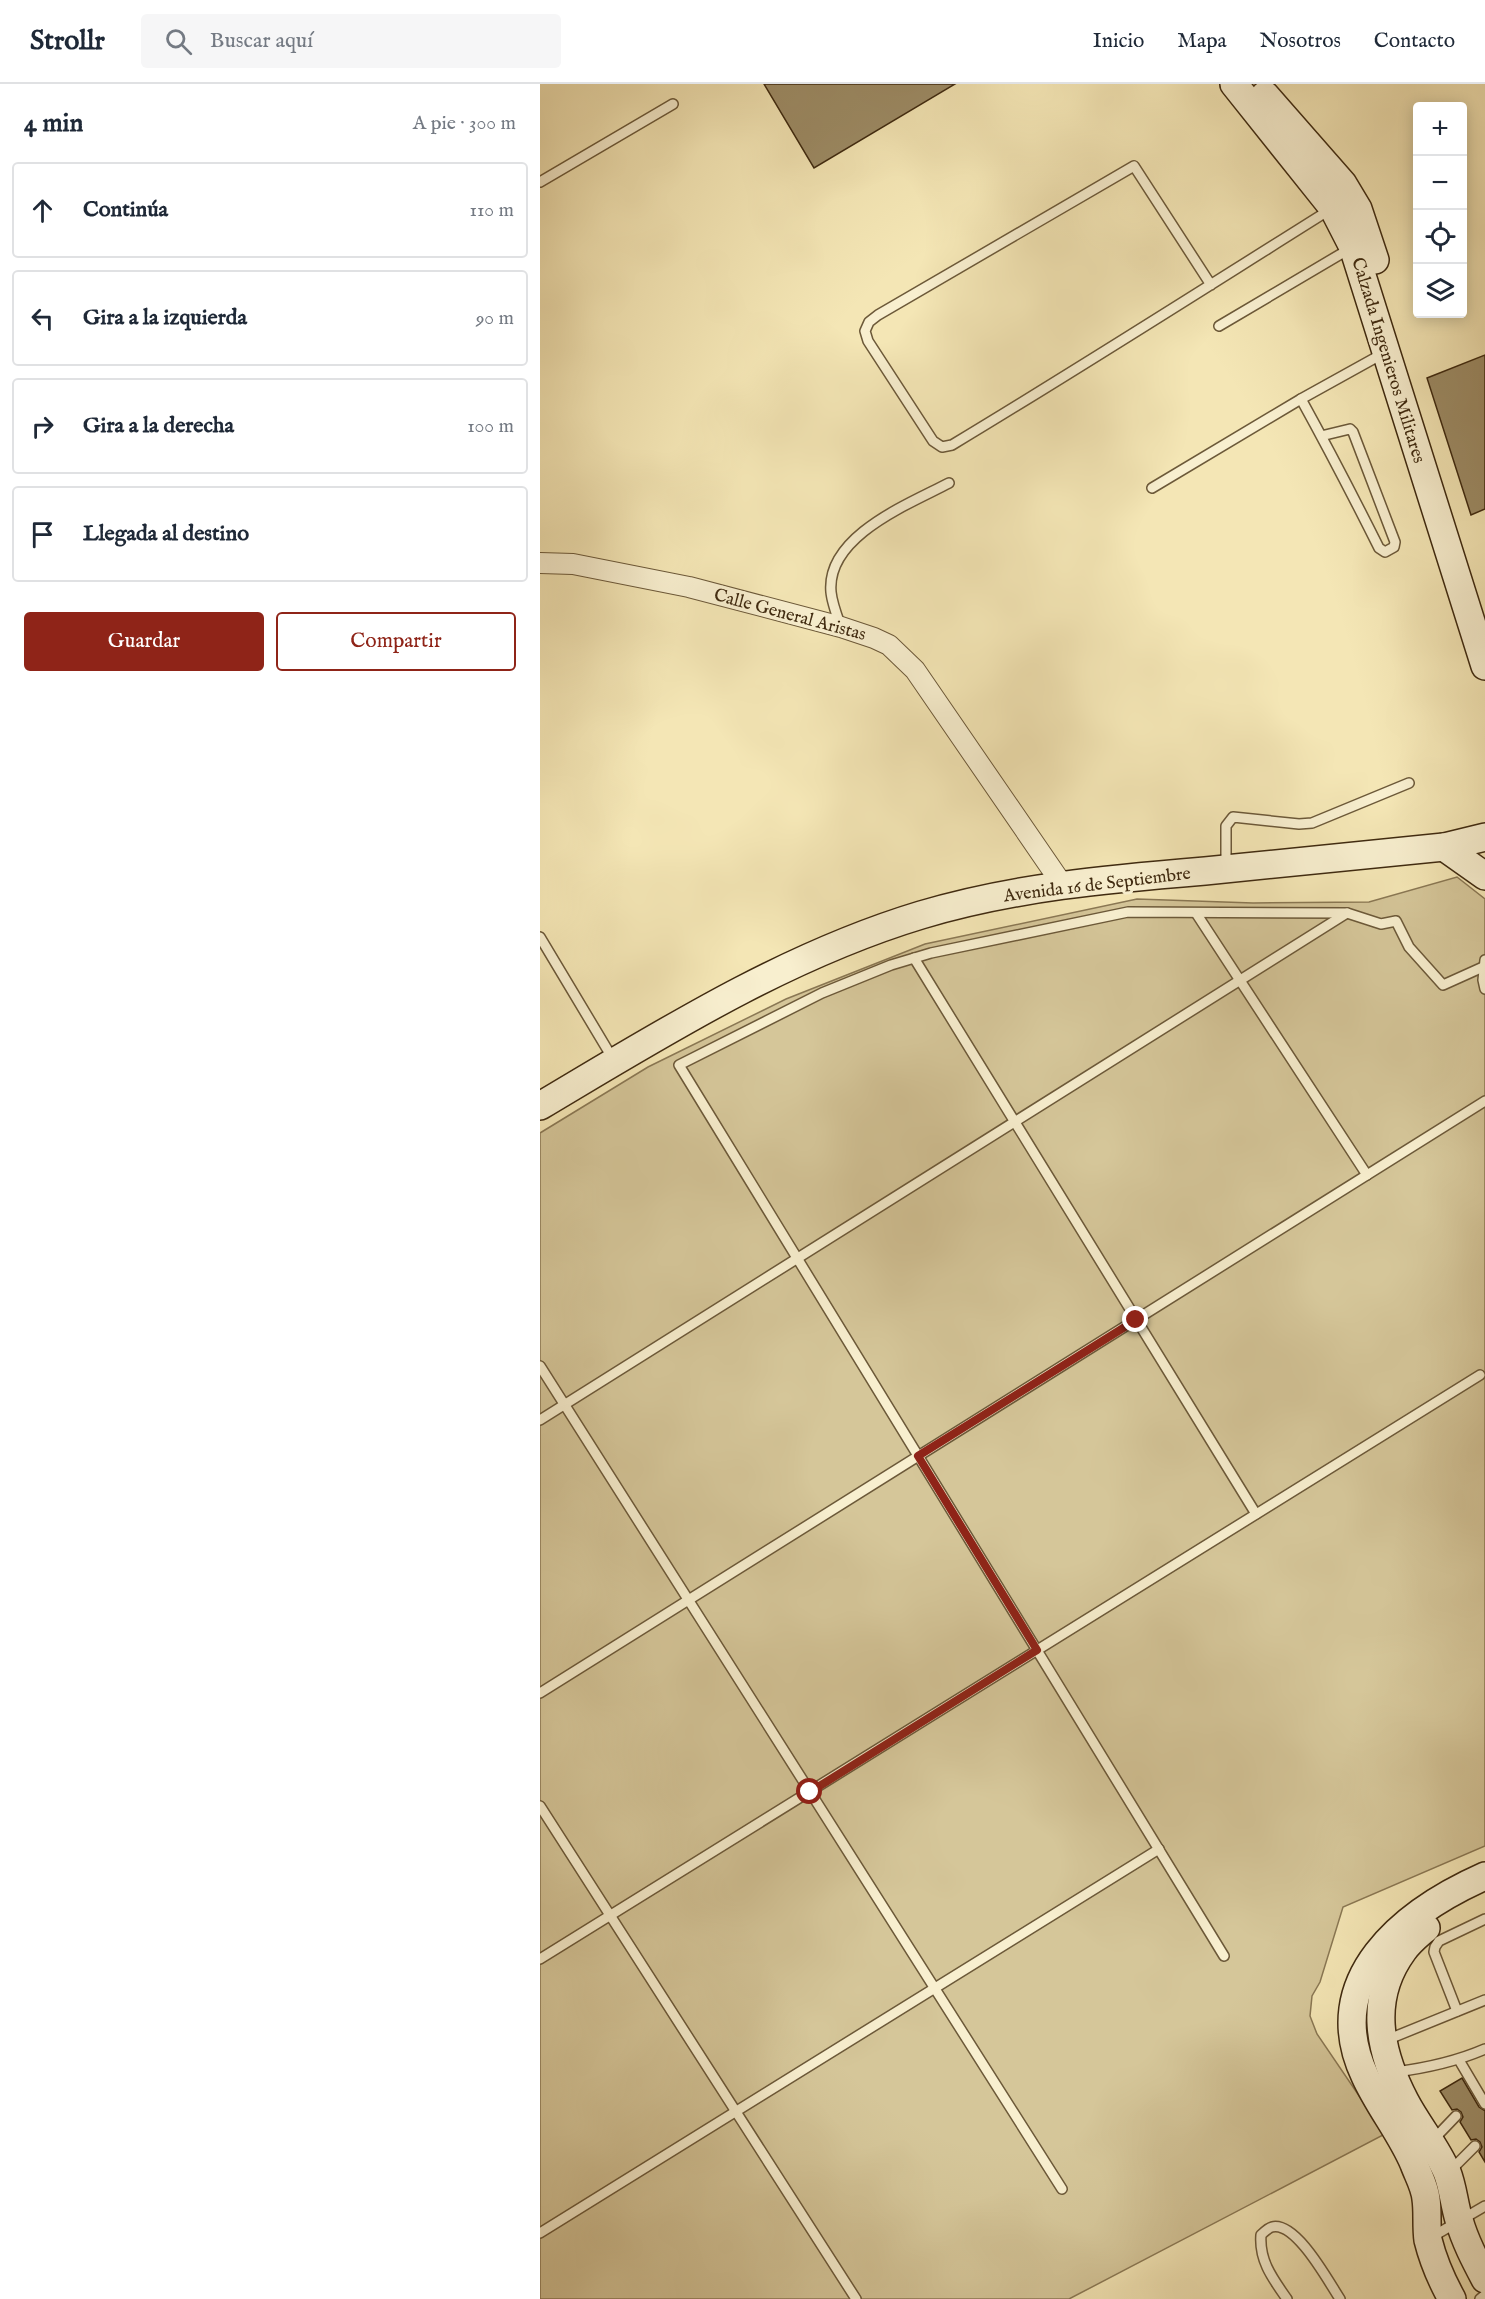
<!DOCTYPE html>
<html lang="es">
<meta charset="utf-8">
<style>
body{margin:0;font-family:"IM FELL English",serif;background:#f6f6f7;color:#1f2937}
.controls{position:absolute;right:18px;top:18px;display:grid;overflow:hidden;border-radius:6px;box-shadow:0 3px 15px #0003}
.controls button{width:54px;height:54px;display:grid;place-items:center;padding:0;border:0;border-bottom:2px solid #e0e1e3;background:#fff;color:#1f2937;font:30px sans-serif}
.stop{position:absolute;width:18px;height:18px;margin:-14px;border:4px solid #8f2418;border-radius:50%;background:#fff}
.stop.end{background:#8f2418;border-color:#fff;box-shadow:0 2px 6px #0008}
.list{margin:0;padding:0;list-style:none}
h2{display:flex;justify-content:space-between;align-items:center;height:78px;margin:0;padding:0 24px;font-size:26px}
h2 small{font-size:20px;font-weight:400;color:#747a83}
.list li{display:grid;grid-template-columns:39px 1fr auto;gap:18px;align-items:center;box-sizing:border-box;height:96px;margin:0 12px 12px;padding:0 12px;border:2px solid #e0e1e3;border-radius:6px}
.list b{display:block;font-size:22px;white-space:nowrap}
.list em{font-size:20px;font-style:normal;color:#747a83}
.actions{display:flex;gap:12px;padding:18px 24px}
.actions a{flex:1;padding:14px 0;border:2px solid #8f2418;border-radius:6px;text-align:center;font-size:21px;color:#8f2418}
.actions .main{background:#8f2418;color:#fff}
.icon{flex:none;width:33px;height:33px;fill:none;stroke:currentColor;stroke-width:2;stroke-linecap:round;stroke-linejoin:round}
.map{position:relative;flex:none;width:945px;height:2215px;overflow:hidden}
header{display:flex;align-items:center;gap:36px;box-sizing:border-box;height:84px;padding:0 30px;background:#fff;border-bottom:2px solid #e0e1e3}
header strong{font-size:28px}
nav{display:flex;gap:33px;margin-inline-start:auto;font-size:21px}
.search{width:420px;height:54px;background:#f6f6f7;display:flex;align-items:center;gap:15px;box-sizing:border-box;padding:0 21px;border-radius:6px;color:#747a83;font-size:22px}
main{display:flex}
aside{flex:1;background:#fff}
.map>svg:first-child{display:block}
.green{fill:#d5c699;stroke:#8a7854;stroke-width:1.5}
.building{fill:#9d8c66;stroke:#3f2a10;stroke-width:1.5}
.lines{fill:none;stroke-linecap:round;stroke-linejoin:round}
.service-casing{stroke:#6c5939;stroke-width:12}
.minor-casing{stroke:#6c5939;stroke-width:22}
.secondary-casing{stroke:#3f2a10;stroke-width:30}
.service{stroke:#f8efcf;stroke-width:9}
.minor{stroke:#f8efcf;stroke-width:20}
.secondary{stroke:#f8efcf;stroke-width:27}
.route{stroke:#8f2418;stroke-width:8}
.labels{text-anchor:middle;stroke-width:6;stroke-linejoin:round;paint-order:stroke}
.street-label{font-size:18px;fill:#3f2a10;stroke:#f8efcf}
</style>
<header>
<strong>Strollr</strong>
<div class="search"><svg class="icon" aria-label="search" viewBox="0 0 24 24"><circle cx="10" cy="10" r="6"/><path d="M15 15l6 6"/></svg>Buscar aquí</div>
<nav><a>Inicio</a><a>Mapa</a><a>Nosotros</a><a>Contacto</a></nav>
</header>
<main>
<aside>
<h2>4 min<small>A pie · 300 m</small></h2>
<ul class="list">
<li><svg class="icon" aria-label="ahead" viewBox="0 0 24 24"><path d="M12 20V5M6 11l6-6 6 6"/></svg><div><b>Continúa</b></div><em>110 m</em></li>
<li><svg class="icon" aria-label="left" viewBox="0 0 24 24"><path d="M17 20v-9H6M10 6l-5 5 5 5"/></svg><div><b>Gira a la izquierda</b></div><em>90 m</em></li>
<li><svg class="icon" aria-label="right" viewBox="0 0 24 24"><path d="M7 20v-9h11M14 6l5 5-5 5"/></svg><div><b>Gira a la derecha</b></div><em>100 m</em></li>
<li><svg class="icon" aria-label="arrive" viewBox="0 0 24 24"><path d="M6 21V4h12l-3 4 3 4H6"/></svg><div><b>Llegada al destino</b></div></li>
</ul>
<div class="actions"><a class="main">Guardar</a><a>Compartir</a></div>
</aside>
<div class="map">
<svg width="945" height="2215" viewBox="0 0 945 2215">
<rect width="100%" height="100%" fill="#f4e6b5"/>
<filter id="stains"><feTurbulence type="fractalNoise" baseFrequency=".00333" numOctaves="4"/><feColorMatrix values="0 0 0 0 .2 0 0 0 0 .09 0 0 0 0 .02 0 0 0 .5 -.17"/></filter>
<radialGradient id="worn" r=".72"><stop offset=".6" stop-color="#630" stop-opacity="0"/><stop offset="1" stop-color="#630" stop-opacity=".3"/></radialGradient>
<path class="green" d="M917,793L945,815V1762L803,1823L780,1898L772,1912L770,1932L777,1950L845,2050L529,2215H0V1049L108,983L246,915L385,860L597,815L713,819L829,818Z"/>
<g class="building">
<path d="M224,0H415L274,84Z"/>
<path d="M945,271V425L931,431L887,294Z"/>
<path d="M922,1994L939,2023L945,2027V2078L939,2068L942,2063L940,2058L936,2055L931,2056L920,2038L923,2033L921,2028L917,2025L912,2026L900,2007Z"/>
</g>
<g class="lines">
<defs>
<g id="service">
<path d="M0,98L133,20"/>
<path d="M671,201L594,82L338,231L329,238L325,247L328,257L393,357L402,363L412,361C540,284 665,204 791,125"/>
<path d="M679,242L811,164"/>
<path d="M761,315C788,364 814,414 839,464L845,468L854,463L855,458L813,348L810,345L781,352"/>
<path d="M612,404L761,315L844,269"/>
<path d="M301,543C297,532 292,519 291,508C286,452 369,420 409,399"/>
<path d="M686,783V742L693,733L759,740L772,739L869,699"/>
<path d="M656,829L827,1091"/>
<path d="M0,853L73,975"/>
<path d="M374,874L716,1430"/>
<path d="M945,876L943,896L945,905"/>
<path d="M0,1282L522,2105"/>
<path d="M0,1336L807,829"/>
<path d="M0,1609L945,1017"/>
<path d="M0,1722L316,2215"/>
<path d="M684,1872L139,981L282,909L351,881L391,869L588,828L807,829L841,840L856,837L869,863L903,901L943,883"/>
<path d="M0,1875L940,1291"/>
<path d="M917,1927L894,1868L895,1863L899,1857L945,1835"/>
<path d="M844,1957L945,1916"/>
<path d="M919,1976L945,2020"/>
<path d="M855,1988C887,1984 915,1978 945,1965"/>
<path d="M893,2056L916,2032"/>
<path d="M911,2086L935,2062"/>
<path d="M0,2149L619,1765"/>
<path d="M890,2154L945,2122"/>
<path d="M747,2215C733,2195 719,2177 721,2151C724,2148 728,2144 732,2143C756,2137 788,2197 800,2215"/>
<path d="M940,2215L945,2211"/>
</g>
<path id="minor" d="M0,479L33,480L149,503L301,543L334,554L349,561L375,586L522,800"/>
<g id="secondary">
<path d="M694,0L793,124L813,163L945,582"/>
<path d="M725,11L803,100L818,125L835,176"/>
<path d="M904,763L945,792"/>
<path d="M0,1022C121,950 245,872 381,831C474,803 569,795 665,787C744,779 824,771 904,763L945,753"/>
<path d="M886,1844C878,1851 869,1858 863,1867C828,1915 839,1967 865,2017C878,2042 896,2062 907,2088C913,2103 914,2120 919,2136C925,2157 935,2176 945,2195"/>
<path d="M912,2215C902,2197 893,2176 888,2156C886,2142 888,2128 886,2115C885,2103 878,2091 874,2080C861,2049 839,2023 825,1992C779,1895 864,1828 945,1792"/>
</g>
</defs>
<use href="#service" class="service-casing"/>
<use href="#minor" class="minor-casing"/>
<use href="#secondary" class="secondary-casing"/>
<use href="#service" class="service"/>
<use href="#minor" class="minor"/>
<use href="#secondary" class="secondary"/>
</g>
<g class="lines">
<path class="route" d="M270,1708L497,1566L378,1372L596,1236"/>
</g>
<g class="labels">
<g class="street-label">
<text transform="translate(849 276) rotate(73)" y="6">Calzada Ingenieros Militares</text>
<text transform="translate(250 530) rotate(15)" y="6">Calle General Aristas</text>
<text transform="translate(557 800) rotate(-7)" y="6">Avenida 16 de Septiembre</text>
</g>
</g>
<rect width="100%" height="100%" filter="url(#stains)"/>
<rect width="100%" height="100%" fill="url(#worn)"/>
</svg>
<div class="controls">
<button>+</button>
<button>−</button>
<button><svg class="icon" aria-label="locate" viewBox="0 0 24 24"><circle cx="12" cy="12" r="6"/><path d="M12 2v4M12 18v4M2 12h4M18 12h4"/></svg></button>
<button><svg class="icon" aria-label="layers" viewBox="0 0 24 24"><path d="M12 4l9 5-9 5-9-5zM3 14l9 5 9-5"/></svg></button>
</div>
<div class="stop" style="left:270px;top:1708px"></div>
<div class="stop end" style="left:596px;top:1236px"></div>
</div>
</main>
